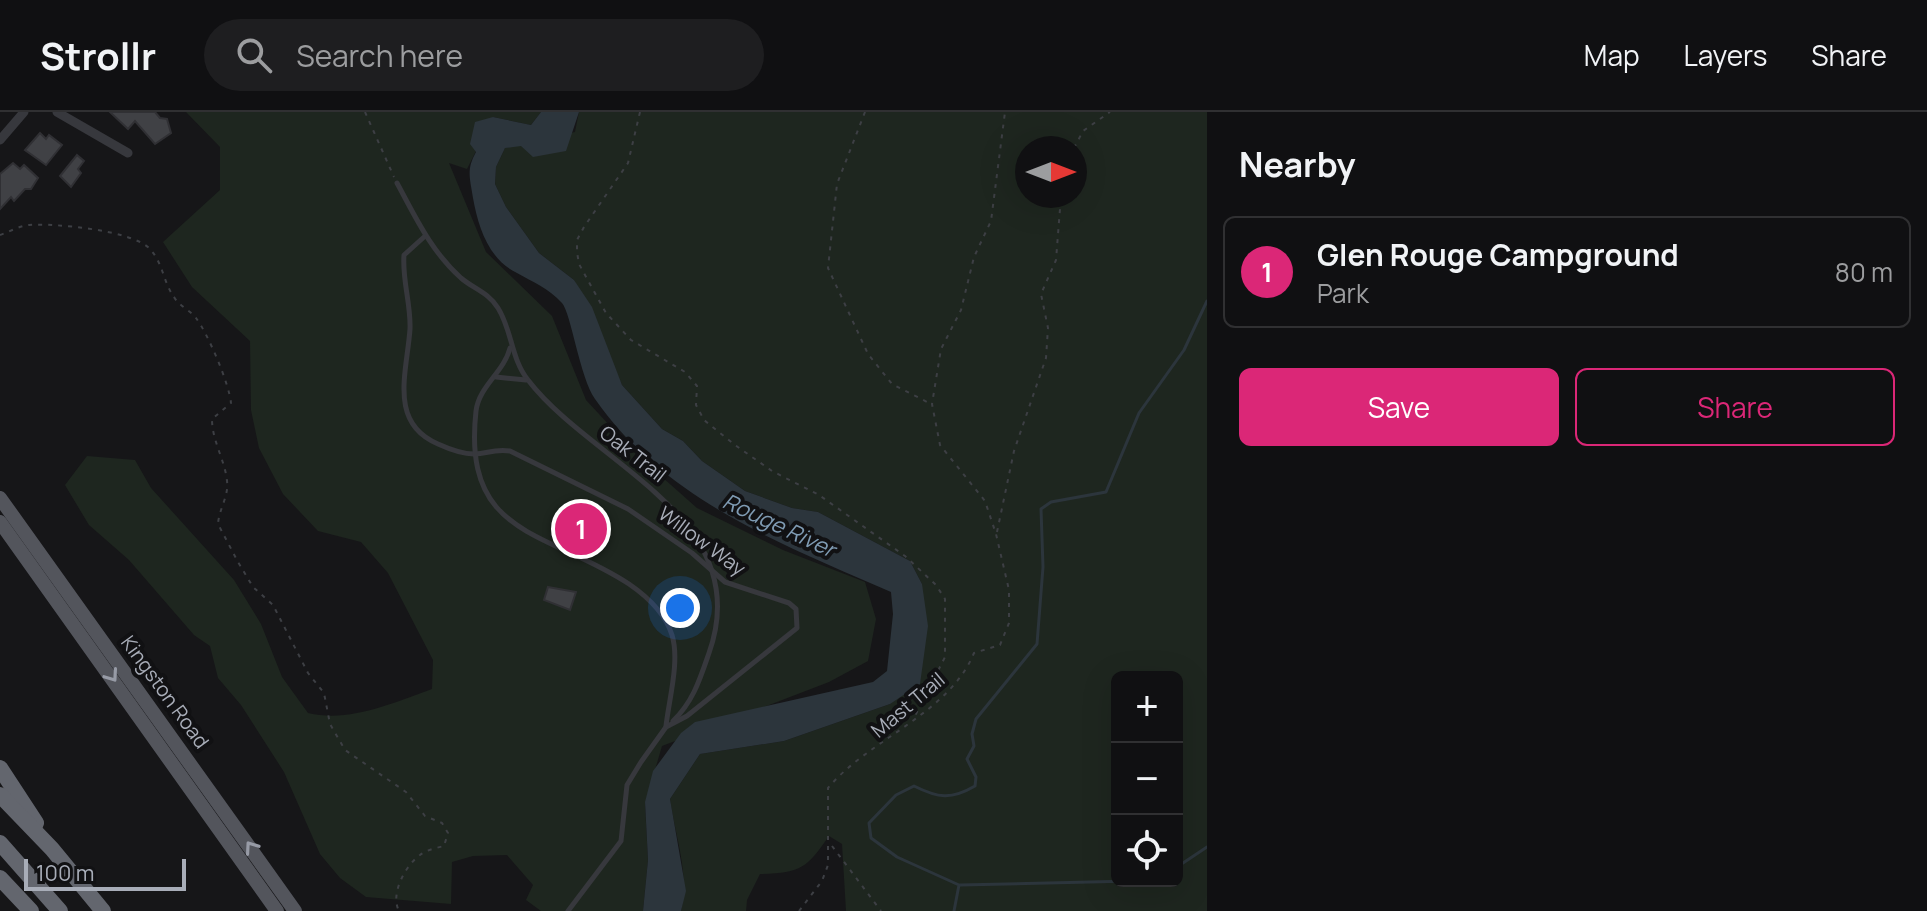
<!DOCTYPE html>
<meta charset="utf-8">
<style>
body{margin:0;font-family:Manrope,sans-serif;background:#1e1e20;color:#f1f3f6}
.controls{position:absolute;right:24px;bottom:24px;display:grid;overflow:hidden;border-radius:12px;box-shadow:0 8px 32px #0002}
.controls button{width:72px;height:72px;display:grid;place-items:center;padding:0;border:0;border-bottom:2px solid #303032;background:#101012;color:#f1f3f6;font:40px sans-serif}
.compass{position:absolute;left:1015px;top:24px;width:72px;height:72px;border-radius:50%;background:#101012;box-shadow:0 8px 32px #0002;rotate:90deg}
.scale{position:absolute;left:24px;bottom:20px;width:162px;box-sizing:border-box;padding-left:8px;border:4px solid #a8adb8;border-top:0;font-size:22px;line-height:28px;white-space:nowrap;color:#a8adb8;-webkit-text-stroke:6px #111113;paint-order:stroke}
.you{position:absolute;left:680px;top:496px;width:28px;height:28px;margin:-20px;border:6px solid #fff;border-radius:50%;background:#1a73e8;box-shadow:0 0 0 12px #1a73e833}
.badge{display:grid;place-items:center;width:52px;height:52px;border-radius:50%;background:#db2777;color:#fff;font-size:26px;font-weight:700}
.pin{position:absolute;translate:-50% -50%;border:4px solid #fff;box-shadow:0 2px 8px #0006}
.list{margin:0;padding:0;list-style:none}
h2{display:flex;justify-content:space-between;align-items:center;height:104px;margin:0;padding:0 32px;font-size:34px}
h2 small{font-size:26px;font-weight:400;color:#9c9d9f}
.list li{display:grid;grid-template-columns:52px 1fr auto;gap:24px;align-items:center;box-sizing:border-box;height:112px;margin:0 16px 16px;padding:0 16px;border:2px solid #303032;border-radius:12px}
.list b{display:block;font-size:30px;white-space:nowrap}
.list p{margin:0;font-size:26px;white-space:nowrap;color:#9c9d9f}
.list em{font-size:26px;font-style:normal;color:#9c9d9f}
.actions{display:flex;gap:16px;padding:24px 32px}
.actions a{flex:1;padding:18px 0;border:2px solid #db2777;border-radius:12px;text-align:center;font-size:28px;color:#db2777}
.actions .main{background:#db2777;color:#fff}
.icon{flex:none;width:44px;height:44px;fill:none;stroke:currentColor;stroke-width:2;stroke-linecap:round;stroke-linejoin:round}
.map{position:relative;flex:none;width:1207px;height:799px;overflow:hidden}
header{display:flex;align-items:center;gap:48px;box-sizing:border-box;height:112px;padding:0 40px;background:#101012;border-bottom:2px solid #303032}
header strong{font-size:38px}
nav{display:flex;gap:44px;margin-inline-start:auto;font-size:28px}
.search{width:560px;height:72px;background:#1e1e20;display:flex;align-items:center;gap:20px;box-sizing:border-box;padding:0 28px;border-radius:44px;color:#9c9d9f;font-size:30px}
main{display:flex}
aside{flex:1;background:#101012}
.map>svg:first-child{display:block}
.green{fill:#1e261f;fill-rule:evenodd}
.water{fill:#2c353c}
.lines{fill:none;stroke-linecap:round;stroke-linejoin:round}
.stream{stroke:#2c353c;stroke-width:3}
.building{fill:#404145;stroke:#303034;stroke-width:2}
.path{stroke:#3d3f44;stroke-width:2;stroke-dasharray:4 6;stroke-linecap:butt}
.lane{stroke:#37383d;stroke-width:5}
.street{stroke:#37383d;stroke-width:9}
.primary{stroke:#53555c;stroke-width:14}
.highway{stroke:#63666e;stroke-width:16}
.oneway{stroke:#979ba6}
.labels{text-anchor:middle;stroke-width:8;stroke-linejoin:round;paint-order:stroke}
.street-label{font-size:20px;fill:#a8adb8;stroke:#111113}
.water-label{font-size:22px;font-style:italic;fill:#7f9bb3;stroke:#111113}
</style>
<header>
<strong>Strollr</strong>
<div class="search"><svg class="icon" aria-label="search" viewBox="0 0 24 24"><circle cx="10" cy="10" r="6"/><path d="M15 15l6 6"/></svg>Search here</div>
<nav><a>Map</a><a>Layers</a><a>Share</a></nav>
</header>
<main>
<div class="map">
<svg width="1207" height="799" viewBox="0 0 1207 799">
<rect width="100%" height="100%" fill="#161618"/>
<g class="green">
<path d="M186,0H541L531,13L493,5L467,57L449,51L486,140L552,204L586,288L636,342L697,396L783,438L865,470L876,507L868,549L829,570L662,634L645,692L648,748L643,799H541L526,788L533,773L507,743L473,744L452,750L451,792L366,785L340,766L320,742L284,660L241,593L218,566L210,534L194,523L129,448L89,413L65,373L87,344L135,348L151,376L234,468L261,512L282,565L308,601C349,611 393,591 432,577L433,548L388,461L361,430L318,419L283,382L259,336L251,298L250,229L192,175L163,130L220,78V35Z"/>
<path d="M579,0H1207V799H846L842,732L829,724C807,756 801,761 760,762L747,788L746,799H681C690,762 675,724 670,687L700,642L784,629L890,592L922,472L910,449L818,400L792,396L745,379L702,349L683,329L662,317L622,273L574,168L539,141L506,95L495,72L496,55L505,36L575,20ZM1027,36H1075V84H1027ZM1117,565H1177V769H1117Z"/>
</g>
<path class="water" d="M541,0H579L566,39L533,45L521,34L505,36L496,55L495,72L506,95L539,141L574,168L592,195L622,273L662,317L683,329L702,349L745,379L792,396L818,400L910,449L922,472L928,514L920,572L890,592L784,629L700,642L670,687L686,779L681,799H643L648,748L645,690L653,659L681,621L695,610L873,570L887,559L893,502L891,480C782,432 666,389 595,287C580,266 571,201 562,191C548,176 533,170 517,161C488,147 478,114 473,86C470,66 466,58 476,40L470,32L475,10L493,5L531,13Z"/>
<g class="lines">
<g class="stream">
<path d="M1177,755L1207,735"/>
<path d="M960,773L1132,769"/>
<path d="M954,799L959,773L897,745L871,726L869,711L896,683L914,674C938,686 951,688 975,674L976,665L967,647L974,634L972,622L976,607L1037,532L1043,455L1041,397L1051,390L1106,380L1139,301L1184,238L1207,189"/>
</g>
</g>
<g class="building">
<path d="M110,0H155L160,6L167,7L171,21L155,32L135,9L128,17Z"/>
<path d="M40,21L46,27L49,23L62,33L46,53L25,38Z"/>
<path d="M77,43L84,49L78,57L81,61L71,75L60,64Z"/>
<path d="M13,51L20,57L24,53L38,66L31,77H25L14,89L11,85L0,97V62Z"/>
<path d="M548,475L576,480L570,498L544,488Z"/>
</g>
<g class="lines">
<g class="path">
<path d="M365,0L394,65"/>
<path d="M640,0L628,51L584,115L577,128V140L579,152L606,201L631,228L685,260L697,274L696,293L704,308L735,333L772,359L819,383L905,444L936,473L945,487V545L915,604"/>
<path d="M865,0L837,72L828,156L868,242L892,272L931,292"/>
<path d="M1074,36L1083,19L1110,0"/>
<path d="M0,123C9,120 19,114 29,113C54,111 130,118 149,136C163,150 163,170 174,185C179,194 190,198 196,206C208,222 229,271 231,291L212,307C212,329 225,348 227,369C229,384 219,397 218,412L238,450L253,475L273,493L308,561L324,581L330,612L345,638L406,680L425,704L442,711L448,721L444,734C436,736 426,738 420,743C405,754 390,782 399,799"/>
<path d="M997,420L1014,339L1046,246L1048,216L1041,182L1056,148L1061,84"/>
<path d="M832,734L881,799"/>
<path d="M799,799L822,769L828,753V676C869,627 949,602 974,541L1000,533L1009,511V478L996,422L985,389L940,333L932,292L941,237L961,198L974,145L991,109L1005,0"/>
</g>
<g class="lane">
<path d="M397,71C416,106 431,139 461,166C474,177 489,181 498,196C512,218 511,247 528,268C593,353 757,406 709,541C700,567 693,590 673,609"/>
<path d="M424,125L404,143C402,168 411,192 410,217C407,260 388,311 438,332C449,337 462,342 474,342C488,342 491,337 510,339L628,397L692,441L725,470L789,491L796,497L797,516L687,604L666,615L641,650L627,673L621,729L568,799"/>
<path d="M510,236C504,260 479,274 476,299C462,426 547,418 629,472C648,485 665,501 672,523C680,549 669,587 666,614"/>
<path d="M496,265L526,268"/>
</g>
<g class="street">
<path d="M57,0L128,41"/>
<path d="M0,28L24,0"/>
</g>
<g class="primary">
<path d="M0,386L295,799"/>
<path d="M0,410L277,799"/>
</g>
<g class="highway">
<path d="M0,656L36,711"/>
<path d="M0,683L52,737L103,799"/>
<path d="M0,731L60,799"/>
<path d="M0,766L31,799"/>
</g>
</g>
<defs><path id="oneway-chevron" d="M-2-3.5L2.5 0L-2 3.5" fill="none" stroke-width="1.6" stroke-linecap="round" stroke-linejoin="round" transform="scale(2)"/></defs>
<g class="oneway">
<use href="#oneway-chevron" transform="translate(112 564) rotate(55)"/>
<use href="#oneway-chevron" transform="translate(251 735) rotate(-125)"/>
</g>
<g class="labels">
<g class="street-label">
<text transform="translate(633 342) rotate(38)" y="7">Oak Trail</text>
<text transform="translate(702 429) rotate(36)" y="7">Willow Way</text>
<text transform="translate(165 580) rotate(54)" y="7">Kingston Road</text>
<text transform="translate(908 593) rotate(-40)" y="7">Mast Trail</text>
</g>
<g class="water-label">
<text transform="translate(779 413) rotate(25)" y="8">Rouge River</text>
</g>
</g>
</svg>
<div class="controls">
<button>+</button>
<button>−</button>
<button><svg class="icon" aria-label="locate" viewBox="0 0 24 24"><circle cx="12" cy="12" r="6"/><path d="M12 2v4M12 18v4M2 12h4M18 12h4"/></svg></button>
</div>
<svg class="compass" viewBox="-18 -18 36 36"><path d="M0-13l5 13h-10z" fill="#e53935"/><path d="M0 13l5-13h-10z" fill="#9c9d9f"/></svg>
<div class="scale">100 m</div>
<div class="you"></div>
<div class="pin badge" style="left:581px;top:417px">1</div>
</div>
<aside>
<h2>Nearby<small></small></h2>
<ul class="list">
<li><span class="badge">1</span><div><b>Glen Rouge Campground</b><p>Park</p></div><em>80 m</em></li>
</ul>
<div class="actions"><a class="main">Save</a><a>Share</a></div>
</aside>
</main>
